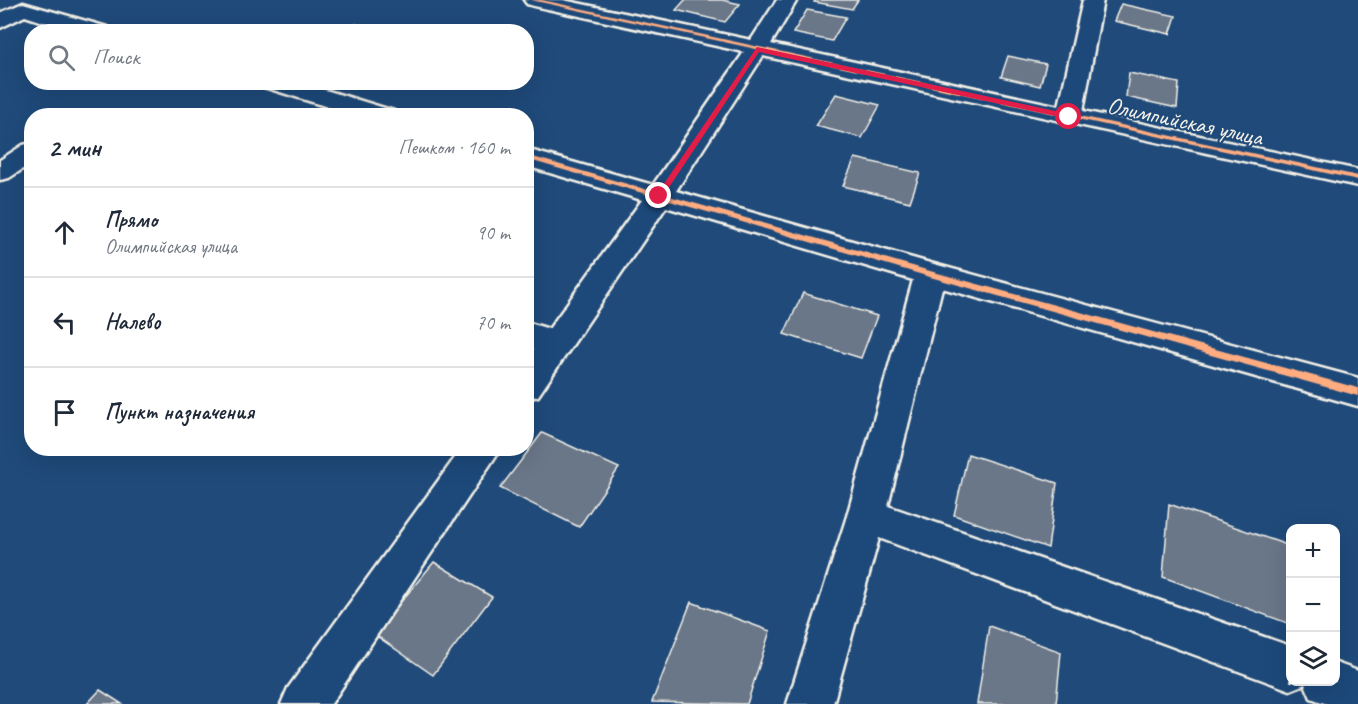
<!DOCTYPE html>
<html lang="ru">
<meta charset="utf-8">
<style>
body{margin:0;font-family:Caveat,sans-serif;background:#f6f6f7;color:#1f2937}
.controls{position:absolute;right:18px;bottom:18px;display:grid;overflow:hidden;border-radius:12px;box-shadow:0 6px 24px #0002}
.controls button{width:54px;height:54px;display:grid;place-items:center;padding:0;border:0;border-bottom:2px solid #e0e1e3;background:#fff;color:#1f2937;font:30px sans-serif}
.stop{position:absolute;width:18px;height:18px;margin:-14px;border:4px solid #e11d48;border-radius:50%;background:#fff}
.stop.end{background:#e11d48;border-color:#fff;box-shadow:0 2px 6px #0008}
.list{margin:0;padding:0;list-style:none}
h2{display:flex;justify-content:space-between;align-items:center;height:78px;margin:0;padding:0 24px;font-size:26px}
h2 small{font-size:20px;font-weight:400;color:#747a83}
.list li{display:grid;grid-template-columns:39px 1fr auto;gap:18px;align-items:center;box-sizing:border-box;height:90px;padding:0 24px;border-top:2px solid #e0e1e3}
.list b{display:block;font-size:22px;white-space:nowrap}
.list p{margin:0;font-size:20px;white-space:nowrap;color:#747a83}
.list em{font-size:20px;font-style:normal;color:#747a83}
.icon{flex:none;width:33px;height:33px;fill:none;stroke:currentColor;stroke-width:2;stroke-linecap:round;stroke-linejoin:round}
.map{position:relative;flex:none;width:1358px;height:704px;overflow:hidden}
.search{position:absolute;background:#fff;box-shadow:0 6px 24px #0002;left:24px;top:24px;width:510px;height:66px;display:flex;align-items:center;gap:15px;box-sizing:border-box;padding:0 21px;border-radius:24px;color:#747a83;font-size:22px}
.panel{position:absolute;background:#fff;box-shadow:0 6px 24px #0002;left:24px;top:108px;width:510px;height:348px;border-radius:24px}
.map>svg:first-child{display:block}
.building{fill:#6b7789;stroke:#f4f1e8;stroke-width:1.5}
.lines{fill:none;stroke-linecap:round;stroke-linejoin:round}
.minor-casing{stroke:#f4f1e8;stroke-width:5}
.minor{fill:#1f4a7a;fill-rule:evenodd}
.cycleway-casing{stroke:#1f4a7a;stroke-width:4}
.cycleway{fill:#ffac80;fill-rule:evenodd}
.route{fill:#e11d48}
.labels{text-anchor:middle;stroke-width:4.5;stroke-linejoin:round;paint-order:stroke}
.far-street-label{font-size:24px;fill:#f4f1e8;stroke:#1f4a7a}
</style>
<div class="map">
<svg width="1358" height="704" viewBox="0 0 1358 704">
<rect width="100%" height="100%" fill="#1f4a7a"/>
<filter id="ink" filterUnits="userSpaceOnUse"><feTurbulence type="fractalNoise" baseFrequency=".0167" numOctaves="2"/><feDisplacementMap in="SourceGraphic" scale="12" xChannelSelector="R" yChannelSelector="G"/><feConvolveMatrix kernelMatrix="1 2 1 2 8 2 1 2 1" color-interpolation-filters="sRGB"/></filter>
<g filter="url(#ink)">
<g class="building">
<path d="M685,0H722L740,4L725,22L676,10Z"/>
<path d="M815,0H858L852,9L814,2Z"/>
<path d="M1121,4L1176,16L1170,34L1114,21Z"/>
<path d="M807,10L846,17L832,41L793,33Z"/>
<path d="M356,24L378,32H344Z"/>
<path d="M1008,56L1046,64L1040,86L1001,77Z"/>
<path d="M1129,73L1179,83L1177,108L1126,97Z"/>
<path d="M836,94L880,105L862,138L816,126Z"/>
<path d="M855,158L920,173L910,202L843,186Z"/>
<path d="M803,293L877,316L861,358L784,334Z"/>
<path d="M542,433L619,468L579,527L500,488Z"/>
<path d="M968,454L1057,483L1048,548L954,515Z"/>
<path d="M1169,504L1290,546V624L1163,577Z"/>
<path d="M434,562L492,597L433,675L374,634Z"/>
<path d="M691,602L770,631L747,704L652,702Z"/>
<path d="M989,626L1061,652L1056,704H977Z"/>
<path d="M100,690L122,704H87Z"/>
</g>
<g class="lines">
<defs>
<g id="minor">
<path d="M524,0H563L751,40L777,0H797L771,44L1059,106L1083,0H1103L1083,111L1358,170V186L763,56L676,191L930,263L1358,378V406L942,288L888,506L1290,646V682H1336V663L1358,671V704H1327L1311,698L1305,684L1290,690L879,538L833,704H787L847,516L913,280L666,207L538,396L526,399V359L534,349L526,347V322L549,329L642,200L526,166V149L653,185L744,52L534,6L527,4Z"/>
<path d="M23,3L107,27L110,32H74L25,16L0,28V13Z"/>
<path d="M260,82H299L394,111L397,116H357L264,87Z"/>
<path d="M32,143V163L9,178L0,180V160L23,145Z"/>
<path d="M462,448H501L331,704H281L288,688Z"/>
</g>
</defs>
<use href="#minor" class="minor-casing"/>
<use href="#minor" class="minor"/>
<defs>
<g id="cycleway">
<path d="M531,0H542L1358,176V180Z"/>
<path d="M526,155L930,271L1358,388V396L930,277L526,159Z"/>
</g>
</defs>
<use href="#cycleway" class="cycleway-casing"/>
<use href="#cycleway" class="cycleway"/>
</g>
</g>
<path class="route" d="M757,47L1069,114L1072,117L1069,119L759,52L662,198H657V194Z"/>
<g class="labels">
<g class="far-street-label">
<text transform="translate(1185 121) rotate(12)" y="8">Олимпийская улица</text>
</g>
</g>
</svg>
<div class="controls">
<button>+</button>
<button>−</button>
<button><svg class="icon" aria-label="layers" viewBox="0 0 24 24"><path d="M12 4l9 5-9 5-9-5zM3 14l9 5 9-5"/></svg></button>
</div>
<div class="stop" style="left:1069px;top:117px"></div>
<div class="stop end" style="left:659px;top:196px"></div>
<div class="search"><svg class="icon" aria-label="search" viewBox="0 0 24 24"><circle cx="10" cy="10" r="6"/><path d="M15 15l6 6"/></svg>Поиск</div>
<section class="panel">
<h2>2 мин<small>Пешком · 160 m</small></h2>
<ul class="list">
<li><svg class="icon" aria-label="ahead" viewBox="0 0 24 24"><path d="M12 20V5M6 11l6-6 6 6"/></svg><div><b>Прямо</b><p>Олимпийская улица</p></div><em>90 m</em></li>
<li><svg class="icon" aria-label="left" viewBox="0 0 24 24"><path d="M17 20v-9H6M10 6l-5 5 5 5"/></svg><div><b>Налево</b></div><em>70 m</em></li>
<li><svg class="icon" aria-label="arrive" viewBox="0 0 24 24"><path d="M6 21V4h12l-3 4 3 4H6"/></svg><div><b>Пункт назначения</b></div></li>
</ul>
</section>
</div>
